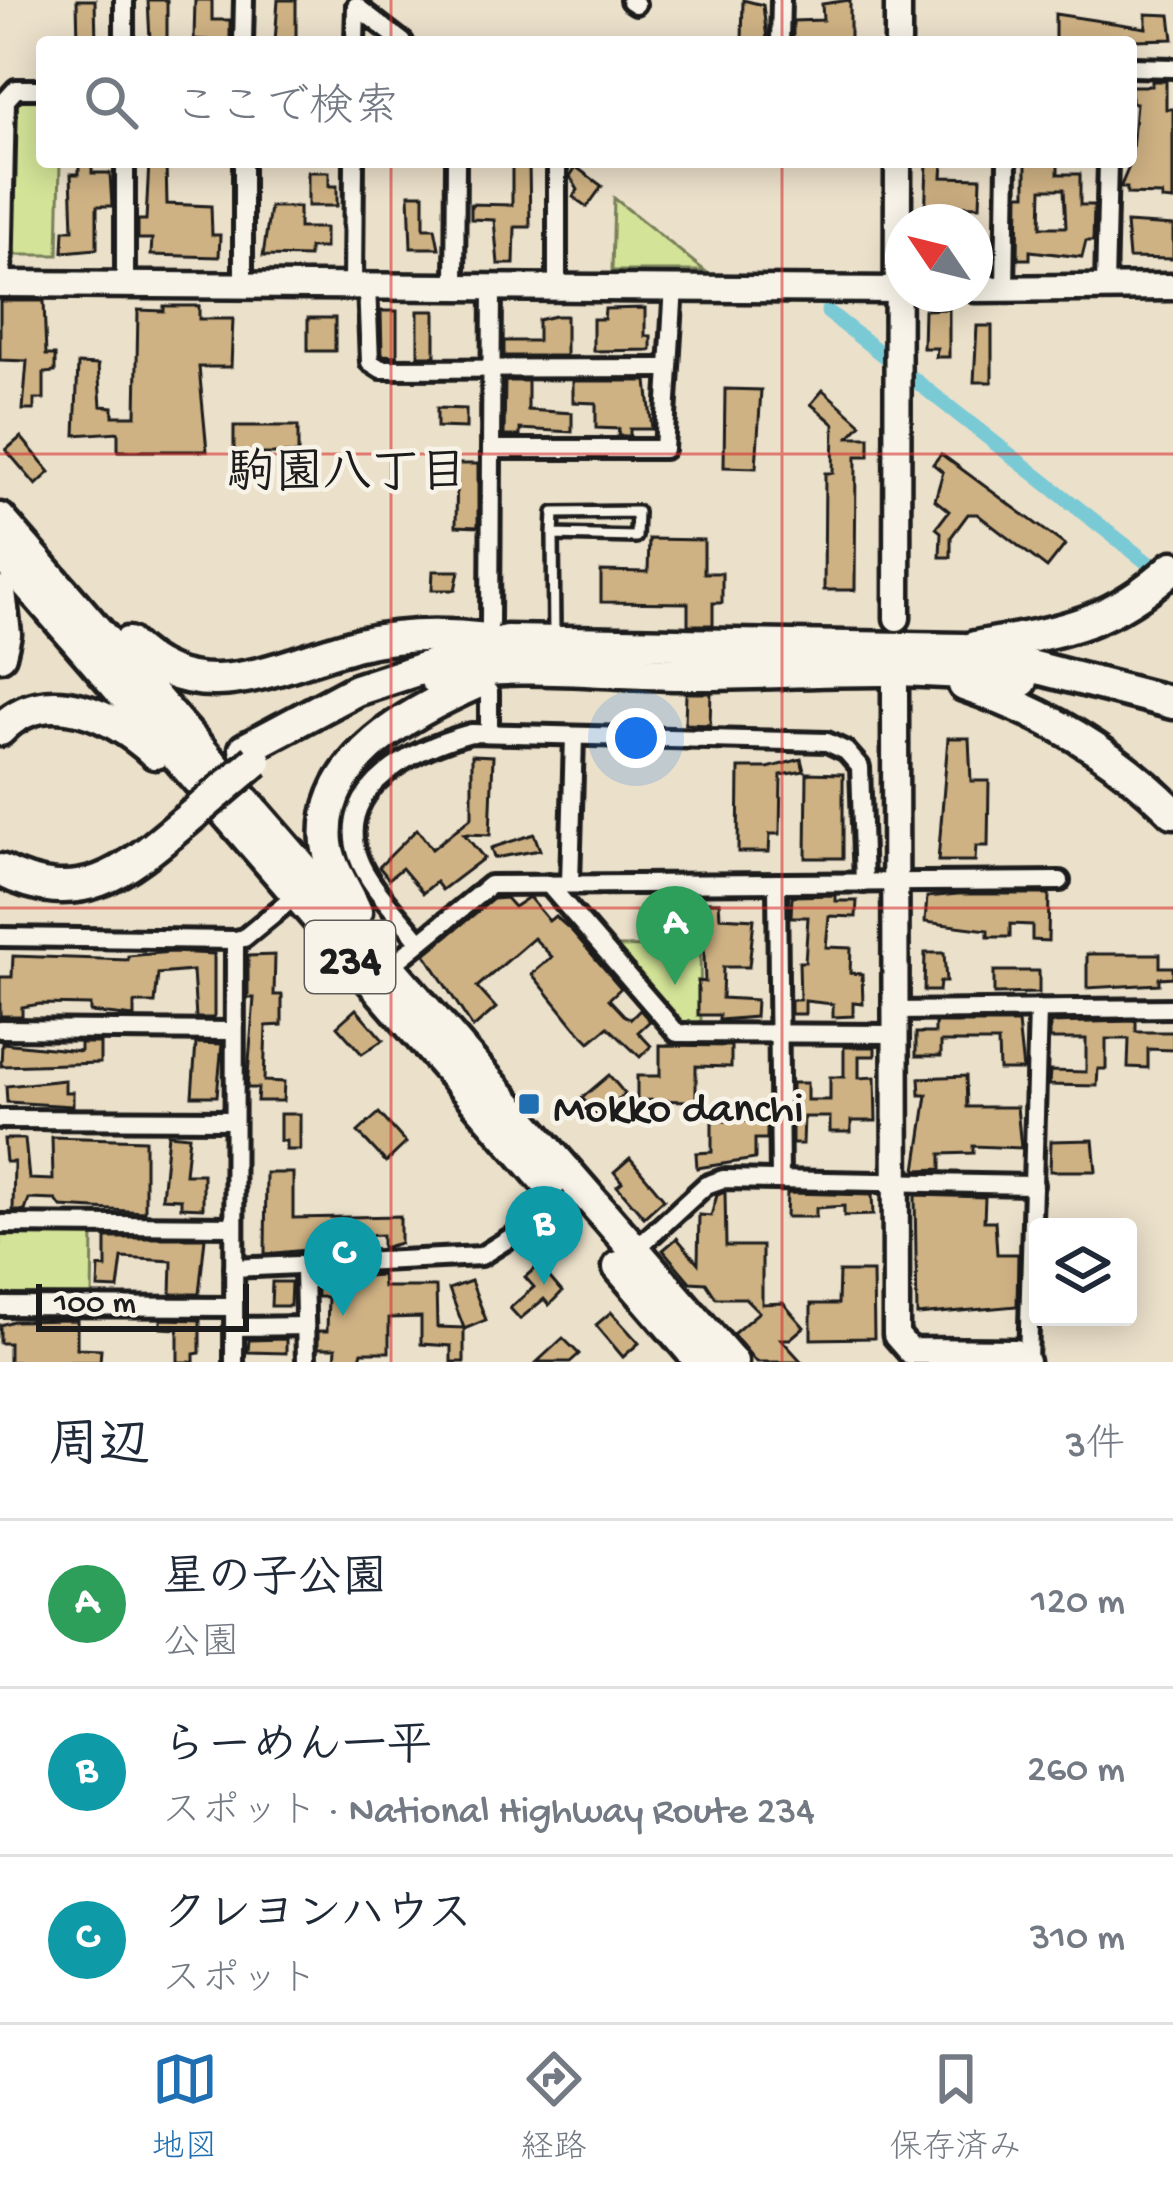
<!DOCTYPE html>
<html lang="ja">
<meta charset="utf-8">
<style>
body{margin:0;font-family:"Gochi Hand","Klee One",sans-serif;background:#f2f2f3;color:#1f2937}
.controls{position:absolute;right:36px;bottom:36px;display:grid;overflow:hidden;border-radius:12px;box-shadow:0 6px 30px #0003}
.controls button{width:108px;height:108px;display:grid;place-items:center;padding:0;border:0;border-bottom:3px solid #e0e1e3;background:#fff;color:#1f2937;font:60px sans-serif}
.compass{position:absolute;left:885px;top:204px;width:108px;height:108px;border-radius:50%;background:#fff;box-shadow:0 6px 30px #0003;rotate:305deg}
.scale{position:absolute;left:36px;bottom:30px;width:213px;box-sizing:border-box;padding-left:12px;border:6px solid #1c1c1c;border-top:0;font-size:33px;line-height:42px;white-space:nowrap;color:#1c1c1c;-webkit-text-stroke:9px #f7f3e8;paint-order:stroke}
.you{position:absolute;left:636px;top:738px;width:42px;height:42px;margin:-30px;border:9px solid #fff;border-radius:50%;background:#1a73e8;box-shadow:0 0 0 18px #1a73e833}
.badge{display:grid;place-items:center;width:78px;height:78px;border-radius:50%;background:#1f6fb2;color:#fff;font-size:39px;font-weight:700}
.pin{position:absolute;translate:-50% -99px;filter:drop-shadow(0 3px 6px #0008)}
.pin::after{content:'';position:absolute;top:63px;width:42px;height:36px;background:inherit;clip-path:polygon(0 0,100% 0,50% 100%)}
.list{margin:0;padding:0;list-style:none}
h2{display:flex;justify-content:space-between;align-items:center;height:156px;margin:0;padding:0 48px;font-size:51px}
h2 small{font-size:39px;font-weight:400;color:#747a83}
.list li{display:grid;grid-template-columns:78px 1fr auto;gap:36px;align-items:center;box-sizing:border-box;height:168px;padding:0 48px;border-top:3px solid #e0e1e3}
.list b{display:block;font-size:45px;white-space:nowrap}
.list p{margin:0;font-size:39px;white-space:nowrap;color:#747a83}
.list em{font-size:39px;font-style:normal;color:#747a83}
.icon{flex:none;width:66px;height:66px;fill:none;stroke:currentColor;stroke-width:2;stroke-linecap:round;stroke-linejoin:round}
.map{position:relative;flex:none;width:1173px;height:1362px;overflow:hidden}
.search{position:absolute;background:#fff;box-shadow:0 6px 30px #0003;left:36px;right:36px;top:36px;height:132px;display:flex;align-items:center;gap:30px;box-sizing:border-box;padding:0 42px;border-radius:12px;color:#747a83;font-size:45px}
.sheet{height:660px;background:#fff}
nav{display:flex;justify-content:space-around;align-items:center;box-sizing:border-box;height:168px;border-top:3px solid #e0e1e3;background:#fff;font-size:33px;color:#747a83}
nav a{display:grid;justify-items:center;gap:6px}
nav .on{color:#1f6fb2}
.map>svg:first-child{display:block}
.green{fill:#d3e397;stroke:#78805a;stroke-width:3}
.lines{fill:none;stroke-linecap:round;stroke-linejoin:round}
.canal{stroke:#7acad6;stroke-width:15}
.building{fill:#cfb284;stroke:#1c1c1c;stroke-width:3;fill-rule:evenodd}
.lane-casing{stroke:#1c1c1c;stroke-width:18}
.street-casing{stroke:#1c1c1c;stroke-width:26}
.secondary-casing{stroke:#1c1c1c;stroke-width:33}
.highway-casing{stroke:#1c1c1c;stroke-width:39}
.lane{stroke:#f7f3e8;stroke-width:9}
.street{stroke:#f7f3e8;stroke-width:16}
.secondary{stroke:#f7f3e8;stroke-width:24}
.highway{stroke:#f7f3e8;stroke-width:30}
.highway-bridge-casing{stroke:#1c1c1c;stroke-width:39;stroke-linecap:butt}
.highway-bridge{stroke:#f7f3e8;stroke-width:30}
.grid{fill:none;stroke:#d62828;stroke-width:3;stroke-opacity:0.55}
.poi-dot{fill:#1f6fb2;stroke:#f7f3e8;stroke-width:4.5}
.labels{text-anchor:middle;stroke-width:9;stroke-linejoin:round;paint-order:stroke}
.shield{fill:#f7f3e8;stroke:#5e5c59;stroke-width:3}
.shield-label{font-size:42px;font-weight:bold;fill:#1c1c1c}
.poi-label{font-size:45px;fill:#1c1c1c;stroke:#f7f3e8;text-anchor:start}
.neighbourhood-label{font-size:48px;font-weight:bold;fill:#1c1c1c;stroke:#f7f3e8}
</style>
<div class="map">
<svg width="1173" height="1362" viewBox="0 0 1173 1362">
<rect width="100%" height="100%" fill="#ebe0ca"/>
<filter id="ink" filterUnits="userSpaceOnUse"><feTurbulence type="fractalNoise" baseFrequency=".00833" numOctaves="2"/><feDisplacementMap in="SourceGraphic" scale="24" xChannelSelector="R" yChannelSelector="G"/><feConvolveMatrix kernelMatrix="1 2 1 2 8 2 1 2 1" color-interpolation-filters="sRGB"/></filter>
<g filter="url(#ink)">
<g class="green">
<path d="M19,94H42V162H60L58,255H14L12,106Z"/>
<path d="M614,198L705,271H612Z"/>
<path d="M700,946L701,1023L683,1024L616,947Z"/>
<path d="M0,1230L93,1231L92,1301L0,1300Z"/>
</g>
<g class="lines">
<path class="canal" d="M828,312L1153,567"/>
</g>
<g class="building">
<path d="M77,0H95L96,42H78Z"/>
<path d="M148,0H167V40H150Z"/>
<path d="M195,0H212V20H230V42L194,39Z"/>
<path d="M278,0H296V42H275Z"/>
<path d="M743,0L763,5L767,39L742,42Z"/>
<path d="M850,0V42L793,39V21L823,20L822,4Z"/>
<path d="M1055,14L1146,28V14L1170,15L1173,39L1055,42Z"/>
<path d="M1152,81H1166V109H1173V201L1162,200V195L1127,194V188H1120L1131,162L1136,103H1131V86H1152Z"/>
<path d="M79,162H92V173H110L112,206H97V249L63,252L64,230H73L71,174H79Z"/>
<path d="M149,162H166L167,204L211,206L212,235H220L219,257L151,255L152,239H138V220H146Z"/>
<path d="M512,162H529L530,227H515L514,264H498L494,220L471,219V204L512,205Z"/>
<path d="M927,162H943L942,177L981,178L980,206L943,205V222H925Z"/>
<path d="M1026,162H1058V174H1080V205H1094L1093,241H1086L1082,257L1030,251V259H1018L1019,194H1026ZM1042,189H1064L1066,227H1041Z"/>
<path d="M576,167L602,186L587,207L573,197L578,190L570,176Z"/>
<path d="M308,172H329V186H337V206H308Z"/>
<path d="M409,194H424V228H435L439,248H411Z"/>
<path d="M270,207H299V228H325V248H309V257L263,256Z"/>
<path d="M1126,223L1173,226V259L1129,258Z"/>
<path d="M0,301H44L46,355H55V372L44,373V399H34V410H23L27,361L0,360Z"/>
<path d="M164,306H199V319H233L231,367H199L207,451H118V432L75,435L78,364L98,365L101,406L113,407V416H136L138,310L164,311Z"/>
<path d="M645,308V336H651V350L593,351V319H604L605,309Z"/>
<path d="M949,309V357H936L937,348H923L924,310Z"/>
<path d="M381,311H397V356L382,355Z"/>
<rect x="418" y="311" width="17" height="45"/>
<path d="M555,316H566V356H504V341H538V320Z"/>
<rect x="308" y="318" width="27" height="33"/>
<path d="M977,326H992V382H974Z"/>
<path d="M505,381H528V410L572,413V432L520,429V436H504Z"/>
<path d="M573,381H647L652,429H630V436H618L619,429L596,428V403L573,402Z"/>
<path d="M725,389L761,390L756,468L724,467Z"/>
<path d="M823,390L861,424L849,437H869V456H856L855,590H824L825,473H833L834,424L811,404Z"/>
<path d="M437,408L466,409V428L437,427Z"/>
<rect x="234" y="426" width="64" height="28"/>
<path d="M21,437L50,472L36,485L6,450Z"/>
<path d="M941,454L1065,545L1047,568L977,514H968L951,537V557H940L941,532L936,528L949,511L935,500L943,472L933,464Z"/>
<path d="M457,464H478V527L456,526Z"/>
<path d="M649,539L704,540V573H722V603H713V625H688V603L601,602V571L648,572Z"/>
<path d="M433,571H459L455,590H432Z"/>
<path d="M686,693H711L710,725L685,724Z"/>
<path d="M948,738H969L971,781H989L988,846H976L975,861H938Z"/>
<path d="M472,755L493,756L490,835L464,834L484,858L442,890L436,882L423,893L402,868L389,879L379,867L417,829L432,849L472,817Z"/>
<path d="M801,759L804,771L781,775L780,834H770L769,852H738L739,768H768Z"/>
<path d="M807,773L843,774V858H806Z"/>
<path d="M534,834L540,850L494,858L491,848Z"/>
<path d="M958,894H1049L1048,941L1032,940V925L1010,924V937H988V930L925,922L927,897Z"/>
<path d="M835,895V901H857L856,917L829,916L826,947L851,948L850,973L862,974L863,1004L853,1003V1016L833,1017V1004L805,1001V1014H791V1000H800L799,962H805L808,917H791L792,896Z"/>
<path d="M529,897L549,921L555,916L571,930L621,988L609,999L624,1015L631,1019L640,1010L650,1021L638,1032L651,1046L640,1057L608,1027L590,1042L574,1026L532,974L552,957L534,938L477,987L496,1008L473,1028L425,954L493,899L506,898L514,907Z"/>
<path d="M702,902H719L720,917L754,919L749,967H723L722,998L756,1000L755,1017L719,1020V1015H698V981L705,982Z"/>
<path d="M171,952L214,954V1018H196L193,971L158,974L155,1003H134V1017L90,1012V1005L40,1004L22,1007V1016H0V977H12L13,956L128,960V956Z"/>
<path d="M925,953H944L946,982H940L939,991H924Z"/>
<path d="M1087,954H1160V967H1173V977L1159,978V984L1087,988Z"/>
<path d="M275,955L274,995H282V1025L266,1026L264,1081L284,1082L283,1101H257L258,1088H247L254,998H248V956Z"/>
<path d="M994,971H1039V993L994,994Z"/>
<path d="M356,1009L383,1040L362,1054L337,1026Z"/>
<path d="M1136,1021V1032H1173V1050L1148,1049V1068L1128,1067L1129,1039H1106V1069H1098L1097,1086L1049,1085L1050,1071L1086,1072V1039H1050V1023Z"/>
<path d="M935,1023H1018L1023,1070H999L998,1042H941V1056H916V1033H935Z"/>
<path d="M2,1043L80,1051V1043H100V1063L1,1066Z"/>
<path d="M196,1043L222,1044L217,1096H192Z"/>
<path d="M660,1045L731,1046V1067L696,1066V1101L637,1100V1076H660Z"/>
<path d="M844,1047H875V1056H859V1078L875,1077L876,1121H851V1132H830V1117H804L803,1144H792V1083H807V1100H830V1077H844Z"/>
<path d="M609,1075L625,1094L597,1115L582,1098Z"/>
<path d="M966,1076L967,1107H1017L1021,1148L973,1146V1153L941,1154V1169L916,1170L927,1095H920L919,1078Z"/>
<path d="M65,1080V1092H73V1106L7,1102L6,1086Z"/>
<path d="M379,1113L406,1143L386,1162L358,1132Z"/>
<path d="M280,1114H300V1150H286V1141H280Z"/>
<path d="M712,1121H767V1139H755V1159L697,1168L696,1153L712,1152Z"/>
<path d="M168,1134L189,1136L185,1174H203V1208L181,1207V1199L162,1198Z"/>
<path d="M52,1137L145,1140V1212L61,1207L56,1200L29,1199L25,1211H13L14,1162H6L4,1139H25L29,1179L53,1180Z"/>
<path d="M1093,1140L1096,1171H1050L1051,1141Z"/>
<path d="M630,1158L664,1199L644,1217L617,1186L622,1182L614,1172Z"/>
<path d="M266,1173H293V1218L400,1216V1243L382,1248V1235L358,1236V1245L265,1254Z"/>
<path d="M725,1192L726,1246H762V1304L783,1303L804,1327L790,1339H781L802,1362H756L733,1334L759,1312L745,1298H716L706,1283L690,1282L663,1250L677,1238L698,1263L699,1215L711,1216L717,1195Z"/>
<path d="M787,1193L872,1195L873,1215L844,1216V1206L816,1208V1217H786Z"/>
<path d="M915,1195L985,1197L984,1221H995L997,1254H1018L1017,1306L917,1315Z"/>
<path d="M106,1238H205L199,1294H171L172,1261L122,1258L118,1289L98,1288L99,1267L106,1268Z"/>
<path d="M539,1265L562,1292L549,1305L544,1299L520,1319L510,1308L534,1287L525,1277Z"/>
<path d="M839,1272H873L874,1338L811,1339V1304H838Z"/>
<path d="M382,1275L383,1287H436L437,1327L464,1328L449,1289L471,1281L486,1320L464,1329V1362H451V1346L421,1344V1317L389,1318V1352H362L359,1362H335L336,1348H318V1331H327L328,1297H317V1279Z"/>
<path d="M272,1282H291L290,1306H271Z"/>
<path d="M611,1312L639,1343L623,1357L596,1325Z"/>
<path d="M161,1319L200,1320V1353L194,1354V1362H178V1329L161,1328Z"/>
<path d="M77,1320V1348L101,1349L100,1362H9V1343H0V1325L13,1321Z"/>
<path d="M563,1338L579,1354L570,1362H537Z"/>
<path d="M286,1339V1353L248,1352L249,1340Z"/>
</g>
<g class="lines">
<defs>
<path id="lane" d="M553,535L554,513L637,512L636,537L553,535L554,635"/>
<g id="street">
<path d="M124,0V42"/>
<path d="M630,0L636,4"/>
<path d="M356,6L403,42"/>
<path d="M243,42L244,0"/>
<path d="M355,42L356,6"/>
<path d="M780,42L781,0"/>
<path d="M1131,67L1173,68"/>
<path d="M125,162V284"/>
<path d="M2,284L6,100L16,89H42"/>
<path d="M243,285V162"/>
<path d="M353,285L354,162"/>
<path d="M367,285L370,362L381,369L666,368"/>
<path d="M455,285L456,162"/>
<path d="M557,285V162"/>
<path d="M1105,286L1108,162"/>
<path d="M1005,289L1007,162"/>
<path d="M492,449H664L674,286"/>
<path d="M490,623L492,285"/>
<path d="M489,733V692"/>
<path d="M777,883L780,1179"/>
<path d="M548,884L677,1033L894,1034"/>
<path d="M570,884L574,736"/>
<path d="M0,937L235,940"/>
<path d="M419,941C401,917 368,886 358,857C333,785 420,747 471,733L827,742L846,751L860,767L864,883"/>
<path d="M386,970L490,885L1060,881"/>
<path d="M894,1011L1173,1008"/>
<path d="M0,1029L233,1031"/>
<path d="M0,1119L234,1120"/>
<path d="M0,1224L234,1226"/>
<path d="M632,1253L706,1185L723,1179L1034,1185"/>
<path d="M234,1268L481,1256L583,1192"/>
<path d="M304,1268L306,1362"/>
<path d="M0,1306L234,1307"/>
<path d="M234,1327L305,1326"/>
<path d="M234,1362L235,940L244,938L299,893"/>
<path d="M1028,1362L1038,1009"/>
</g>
<g id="secondary">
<path d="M898,42V0"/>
<path d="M0,284L903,290"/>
<path d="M975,289L1173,287"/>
<path d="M897,618L898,162"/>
<path d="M895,687L896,1335L910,1351L1015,1352L1026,1362"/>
</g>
<g id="highway">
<path d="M0,519L732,1362"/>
<path d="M0,552L549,1185"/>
<path d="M0,592L5,634L0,655"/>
<path d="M128,643C198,714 277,665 359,644C401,634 445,634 487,639"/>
<path d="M975,647C1058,632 1109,626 1173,567"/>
<path d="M435,678C521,658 614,676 701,674C807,673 916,662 1022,681"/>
<path d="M964,685C1046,713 1111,751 1173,812"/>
<path d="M0,730C46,681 114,716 155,753"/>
<path d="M245,749L356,690L506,641L964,649L1173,703"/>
<path d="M0,870C80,910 123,874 184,822"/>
<path d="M356,912C347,889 330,869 327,843C319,758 415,710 479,682"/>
<path d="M619,1267L701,1362"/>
</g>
</defs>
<use href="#lane" class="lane-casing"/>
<use href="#street" class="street-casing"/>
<use href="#secondary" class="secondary-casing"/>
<use href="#highway" class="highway-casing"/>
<use href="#lane" class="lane"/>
<use href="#street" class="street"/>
<use href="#secondary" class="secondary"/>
<use href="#highway" class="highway"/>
<defs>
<path id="highway-bridge" d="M184,822L256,761"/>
</defs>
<use href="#highway-bridge" class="highway-bridge-casing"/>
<use href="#highway-bridge" class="highway-bridge"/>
</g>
</g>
<path class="grid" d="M391,0V42M782,0V42M391,162V1362M782,162V1362M0,454H1173M0,908H1173"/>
<rect class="poi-dot" x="517" y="1092" width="24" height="24" rx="6"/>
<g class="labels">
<rect class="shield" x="305" y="921" width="90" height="72" rx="9"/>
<g class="shield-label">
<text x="350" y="972">234</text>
</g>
<g class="poi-label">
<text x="553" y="1120">Mokko danchi</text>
</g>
<g class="neighbourhood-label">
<text x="347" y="486">駒園八丁目</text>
</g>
</g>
</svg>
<div class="controls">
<button><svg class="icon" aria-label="layers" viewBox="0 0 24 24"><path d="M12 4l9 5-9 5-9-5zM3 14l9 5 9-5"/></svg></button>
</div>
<svg class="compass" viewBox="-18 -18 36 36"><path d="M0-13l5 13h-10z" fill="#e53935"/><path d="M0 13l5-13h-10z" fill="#747a83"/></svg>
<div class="scale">100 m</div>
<div class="you"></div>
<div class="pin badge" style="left:675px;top:985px;background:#2e9e5b">A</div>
<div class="pin badge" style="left:544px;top:1285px;background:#0f9aa8">B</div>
<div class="pin badge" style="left:343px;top:1316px;background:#0f9aa8">C</div>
<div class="search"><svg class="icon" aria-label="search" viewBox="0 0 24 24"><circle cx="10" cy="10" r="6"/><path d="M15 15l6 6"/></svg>ここで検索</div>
</div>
<section class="sheet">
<h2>周辺<small>3件</small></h2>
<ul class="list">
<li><span class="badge" style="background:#2e9e5b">A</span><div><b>星の子公園</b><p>公園</p></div><em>120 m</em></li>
<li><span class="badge" style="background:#0f9aa8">B</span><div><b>らーめん一平</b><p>スポット · National Highway Route 234</p></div><em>260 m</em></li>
<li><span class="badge" style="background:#0f9aa8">C</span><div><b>クレヨンハウス</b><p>スポット</p></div><em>310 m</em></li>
</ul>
</section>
<nav>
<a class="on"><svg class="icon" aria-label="map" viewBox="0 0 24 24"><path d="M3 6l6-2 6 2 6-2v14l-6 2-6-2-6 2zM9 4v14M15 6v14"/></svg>地図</a>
<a><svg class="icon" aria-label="directions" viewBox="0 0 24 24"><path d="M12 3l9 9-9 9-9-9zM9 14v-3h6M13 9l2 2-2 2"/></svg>経路</a>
<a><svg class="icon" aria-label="saved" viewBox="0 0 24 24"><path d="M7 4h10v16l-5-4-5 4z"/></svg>保存済み</a>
</nav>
